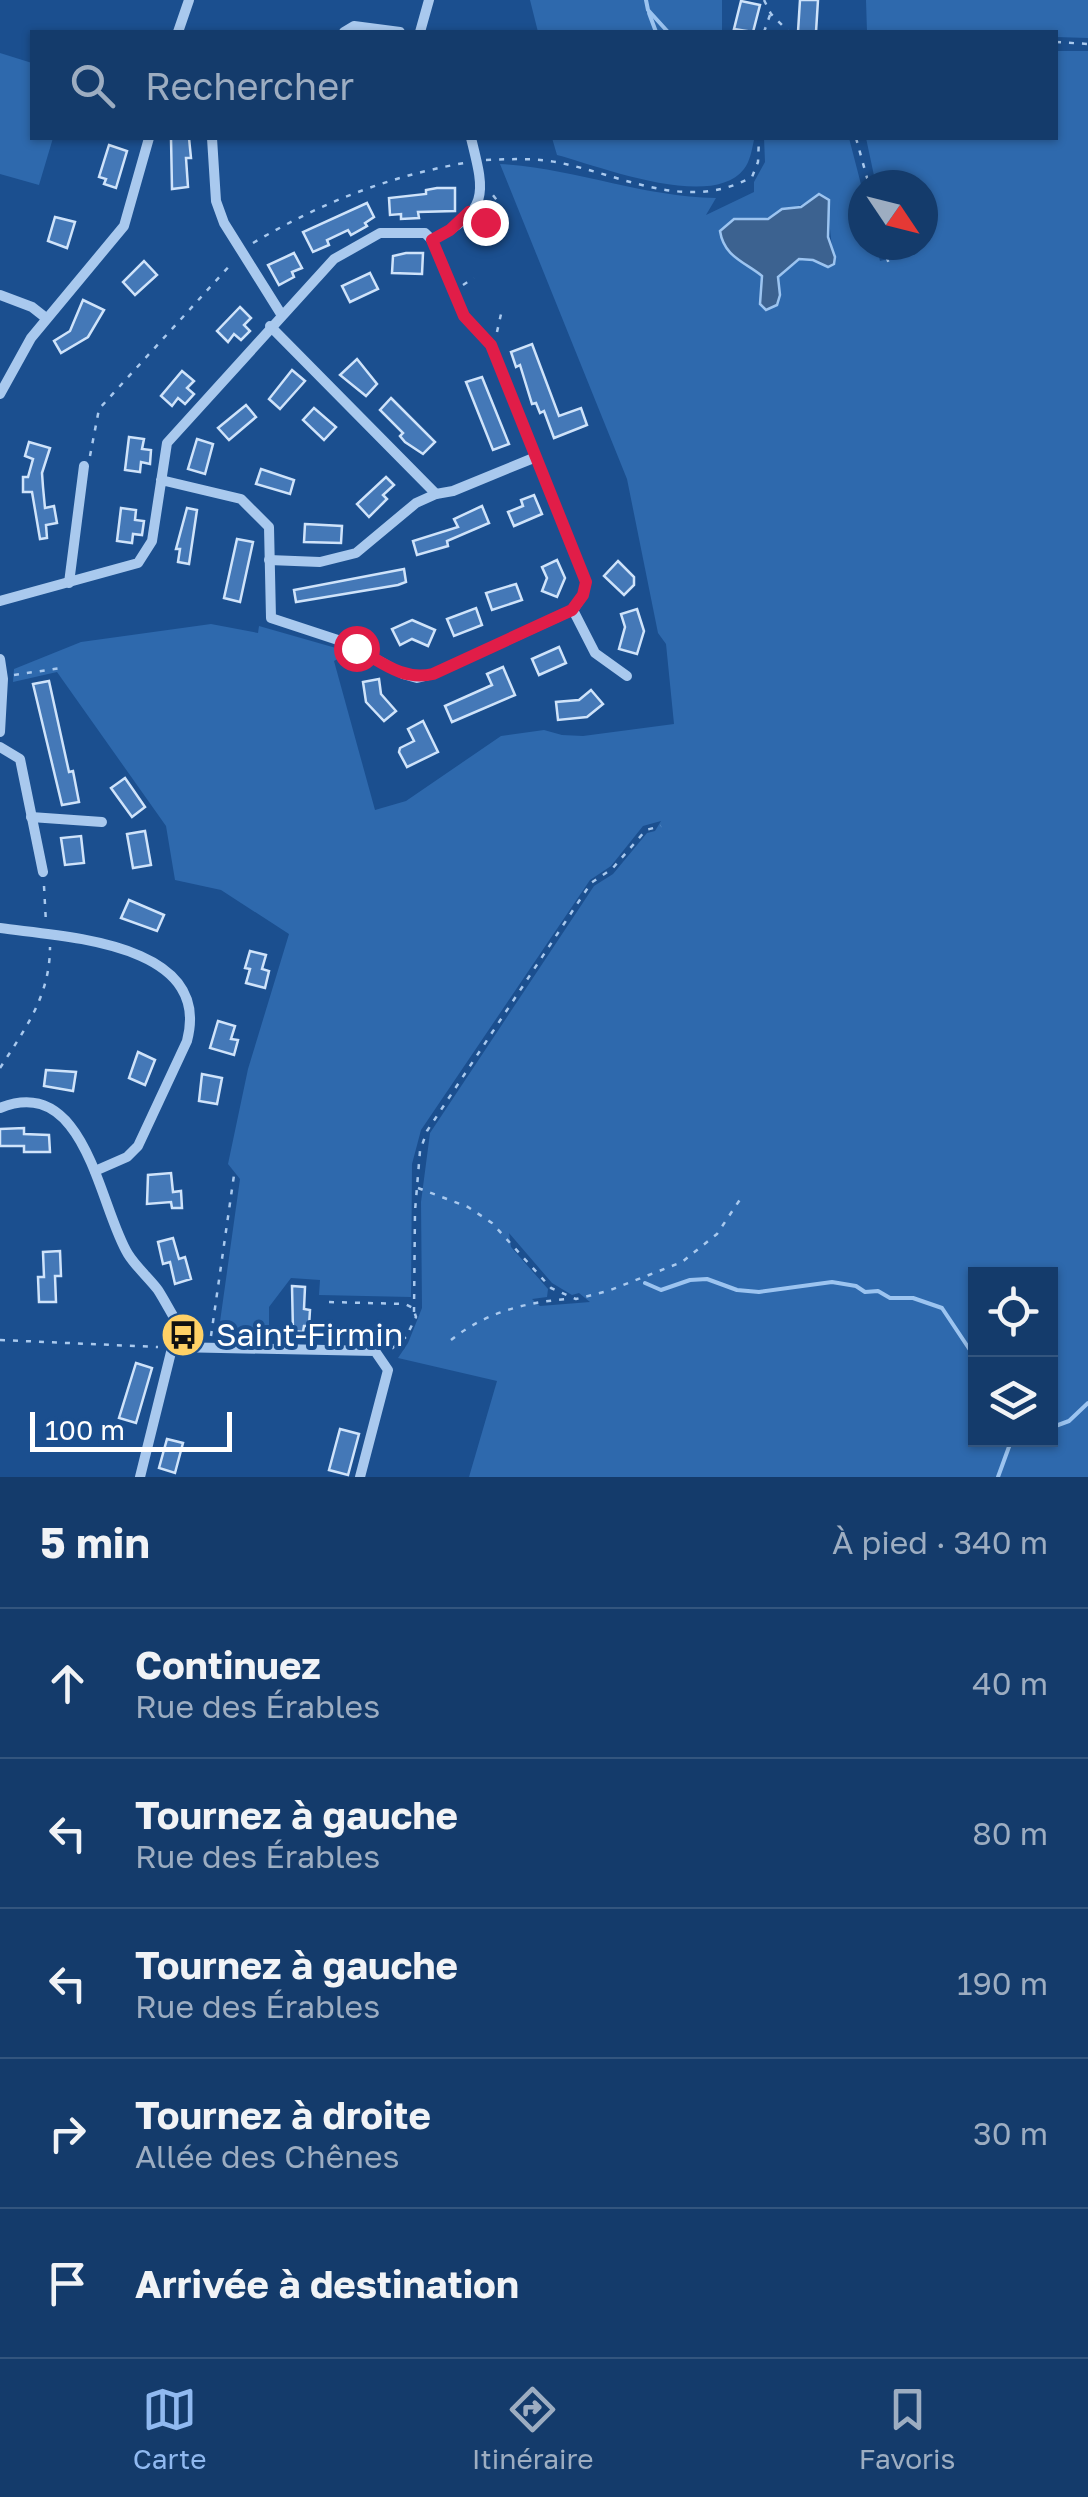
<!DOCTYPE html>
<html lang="fr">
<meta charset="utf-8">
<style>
body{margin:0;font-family:"Golos Text",sans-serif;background:#214673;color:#f1f3f6}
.controls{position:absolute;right:30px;bottom:30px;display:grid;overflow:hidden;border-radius:0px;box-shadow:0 2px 8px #0004}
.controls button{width:90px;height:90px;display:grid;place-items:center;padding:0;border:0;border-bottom:2px solid #33557e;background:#143b6b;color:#f1f3f6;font:50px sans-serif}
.compass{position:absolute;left:848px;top:170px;width:90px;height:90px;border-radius:50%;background:#143b6b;box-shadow:0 2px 8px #0004;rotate:125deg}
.scale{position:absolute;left:30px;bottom:25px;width:202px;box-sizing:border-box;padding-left:10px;border:5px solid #fff;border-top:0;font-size:28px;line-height:35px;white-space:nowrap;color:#fff;-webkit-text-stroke:8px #1b4f8f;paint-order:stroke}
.stop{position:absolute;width:30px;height:30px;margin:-22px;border:8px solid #e11d48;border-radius:50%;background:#fff}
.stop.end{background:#e11d48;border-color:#fff;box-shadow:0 2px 10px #0008}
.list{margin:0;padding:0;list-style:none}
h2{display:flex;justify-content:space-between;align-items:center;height:130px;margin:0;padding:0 40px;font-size:42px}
h2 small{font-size:32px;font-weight:400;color:#9dadc1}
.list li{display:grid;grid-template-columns:65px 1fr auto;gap:30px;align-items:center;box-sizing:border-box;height:150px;padding:0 40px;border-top:2px solid #33557e}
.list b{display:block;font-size:38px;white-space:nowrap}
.list p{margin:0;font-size:32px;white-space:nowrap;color:#9dadc1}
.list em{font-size:32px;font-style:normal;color:#9dadc1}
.icon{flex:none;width:55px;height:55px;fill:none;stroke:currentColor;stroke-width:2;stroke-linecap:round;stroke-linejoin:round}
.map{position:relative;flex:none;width:1088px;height:1477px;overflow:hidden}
.search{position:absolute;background:#143b6b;box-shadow:0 2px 8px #0004;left:30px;right:30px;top:30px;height:110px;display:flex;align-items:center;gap:25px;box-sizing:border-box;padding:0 35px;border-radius:0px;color:#9dadc1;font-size:38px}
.sheet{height:880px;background:#143b6b}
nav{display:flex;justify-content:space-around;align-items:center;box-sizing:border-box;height:140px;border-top:2px solid #33557e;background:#143b6b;font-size:28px;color:#9dadc1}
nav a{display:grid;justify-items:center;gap:5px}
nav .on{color:#90b9f0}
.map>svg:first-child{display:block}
.green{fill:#2e69ad;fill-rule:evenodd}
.water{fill:#3c6290;stroke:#9cc4f0;stroke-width:2.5}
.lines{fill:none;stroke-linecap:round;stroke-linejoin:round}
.stream{stroke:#9cc4f0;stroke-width:4}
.building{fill:#4478b7;stroke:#cfe3fa;stroke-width:2.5}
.path{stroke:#a9c9ee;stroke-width:2.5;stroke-dasharray:5 8;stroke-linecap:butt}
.minor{stroke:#a9c9ee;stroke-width:10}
.route{stroke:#e11d48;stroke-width:12}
.labels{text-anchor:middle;stroke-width:8;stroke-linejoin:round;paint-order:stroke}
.poi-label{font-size:32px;fill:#fff;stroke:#1b4f8f;text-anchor:start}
</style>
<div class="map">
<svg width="1088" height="1477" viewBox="0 0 1088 1477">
<rect width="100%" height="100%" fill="#1b4f8f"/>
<g class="green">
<path d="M530,0H722V32H538Z"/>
<path d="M866,0H1088V38L1056,37V32H867Z"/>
<path d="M1056,51H1088V1477H469L497,1381L398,1358L408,1343L422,1308L421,1202L430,1133L594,886L613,874L647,833L655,831L661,821L643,826L611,866L590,880L421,1130L412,1164L411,1297L319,1295L320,1280L291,1278L269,1307V1337L218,1336L240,1179L228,1164L248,1069L289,934L221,890L175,880L166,826L57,672L13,682L14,669L81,642L211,624L258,633L259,626L350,652L334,661L375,810L406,801L501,736L544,730L562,735L583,736L674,724L666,644L658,633L627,479L500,164C573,168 642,197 716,198L706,215L754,192V182L765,162L764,138H849L863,192V245H876L880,261L892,258L889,245H923V185H876L866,138H1056ZM819,194C834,216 827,232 835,257L799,258L787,267L778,278L777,286L761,304C765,278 757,248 754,220C774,218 803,206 819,194ZM509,1233L552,1283L572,1295L579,1293L590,1302L540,1306L532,1299L547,1297L548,1289L511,1247ZM976,1274H1050V1440H976Z"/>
<path d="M0,53L32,63V138H53L39,185L0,174Z"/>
<path d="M552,138H754V140C752,149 750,162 744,169C712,211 599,166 557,155Z"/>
</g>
<path class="water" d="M819,194L829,200L828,237L835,257L834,264L828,267L813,260L799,259L778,277L780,295L777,305L766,310L760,304L762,276C745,262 724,257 720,231L734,219H768L782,209L801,207Z"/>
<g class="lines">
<g class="stream">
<path d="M646,0L648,10L668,32"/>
<path d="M649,13L656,32"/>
<path d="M645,1283L661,1290L690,1280L707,1279L737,1290L759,1292L832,1282L856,1286L865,1292L878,1291L890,1298H913L942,1308L976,1359"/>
<path d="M1050,1428L1069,1421L1088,1403"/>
<path d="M1010,1444L1022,1440"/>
<path d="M998,1477L1010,1444L1008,1440"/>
</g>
</g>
<g class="building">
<path d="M800,0H818L816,32H798Z"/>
<path d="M741,1L760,5L753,32L734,29Z"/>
<path d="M171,138H189L191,158H186L188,187L172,189Z"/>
<path d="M109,145L127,151L116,188L104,184L106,179L99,177Z"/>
<path d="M437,188H455V211L418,212L419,218L401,219V214L390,215L389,198L426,194V190Z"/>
<path d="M367,203L374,217L365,223L367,226L351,235L348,230L327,240L329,245L313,252L303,232Z"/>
<path d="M55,217L75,222L67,248L48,241Z"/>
<path d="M294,253L302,268L292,272L294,277L279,285L268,265Z"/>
<path d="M406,253H423L422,274L392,273L393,256Z"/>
<path d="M144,261L157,275L135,295L123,282Z"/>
<path d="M370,273L378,289L350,302L342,286Z"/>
<path d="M83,300L104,310L88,337L61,353L54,341L70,331Z"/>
<path d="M240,307L251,318L244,325L250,331L241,340L234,334L228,342L217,331Z"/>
<path d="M532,344L559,416L581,408L587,425L554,438L544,411L540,413L536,403L532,404L520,365L516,367L511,352Z"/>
<path d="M357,359L377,384L366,396L340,375Z"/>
<path d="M292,370L305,381L280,409L269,399Z"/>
<path d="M182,371L194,381L187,388L194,394L185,404L178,398L172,406L161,396Z"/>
<path d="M482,377L509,444L493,450L466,382Z"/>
<path d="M391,398L435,442L423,454L405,442L400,436L403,433L380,410Z"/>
<path d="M246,405L256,417L229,440L218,428Z"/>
<path d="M314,408L336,427L324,440L303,420Z"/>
<path d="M129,437L144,439L142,449L151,450L150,464L141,462L140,472L125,470Z"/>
<path d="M197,439L213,444L205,474L188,469Z"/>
<path d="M29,442L50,448L42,473L43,487L45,508L54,506L57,523L46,525L47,538L40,539L32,492H23V477H28L33,459L25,456Z"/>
<path d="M261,469L294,480L290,494L256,484Z"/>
<path d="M386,477L394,485L383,495L387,499L369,517L357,504Z"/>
<path d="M534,495L542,514L514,526L508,512L523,506L521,500Z"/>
<path d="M482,506L489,523L447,541L448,546L417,555L413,541L458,527L454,519Z"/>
<path d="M121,508L136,510L135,520L144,521L142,535L133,534L132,543L117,541Z"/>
<path d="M187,508L197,510L189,564L178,562L180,549H176Z"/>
<path d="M305,524L342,526L341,543L304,542Z"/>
<path d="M237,539L253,542L240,602L224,598Z"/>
<path d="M557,560L565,578L557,597L542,591L547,578L542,567Z"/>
<path d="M618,561L634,577V585L624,595L604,576Z"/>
<path d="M404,569L406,582L398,585L296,602L294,590Z"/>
<path d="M516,584L522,600L492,610L486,593Z"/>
<path d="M476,608L482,625L454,636L447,619Z"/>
<path d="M637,609L644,631L637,654L619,649L625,627L621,614Z"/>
<path d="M412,620L435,630L428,646L412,639L400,645L392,629Z"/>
<path d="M559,647L566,663L539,675L532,659Z"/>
<path d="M503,667L515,695L452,722L445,706L492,685L487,674Z"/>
<path d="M379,679L381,694L396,711L384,721L366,702L363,682Z"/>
<path d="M49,681L69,772L73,771L79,802L62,805L33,684Z"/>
<path d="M591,690L603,704L587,717L558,720L556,702L579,700Z"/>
<path d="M423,721L438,752L407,767L399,752L400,748L414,741L408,729Z"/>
<path d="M125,778L145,807L132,817L111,788Z"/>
<path d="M145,831L151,865L133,868L127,834Z"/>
<path d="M81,836L84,863L65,865L61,838Z"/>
<path d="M129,900L164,915L157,931L121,918Z"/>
<path d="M250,951L266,955L262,969L269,971L265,988L246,983L250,969L245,968Z"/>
<path d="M218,1021L235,1026L231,1039L238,1040L234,1055L210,1048Z"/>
<path d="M138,1052L155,1060L145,1085L129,1078Z"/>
<path d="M46,1070L76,1072L73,1091L44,1086Z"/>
<path d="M202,1074L222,1078L217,1104L199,1101Z"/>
<path d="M24,1128V1134L49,1135L50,1152H24V1146H0V1129Z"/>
<path d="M171,1173L173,1192L181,1191L182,1208H172L171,1202L147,1204L148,1175Z"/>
<path d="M173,1238L179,1259L185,1257L191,1279L175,1284L170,1262L163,1264L158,1242Z"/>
<path d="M60,1251L61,1276H55L56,1302H39L38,1277H44L43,1252Z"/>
<path d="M292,1286L305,1287L304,1309L310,1310L309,1326H304L303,1332L293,1331Z"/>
<path d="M136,1363L152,1368L136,1423L119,1418Z"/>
<path d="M340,1429L359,1434L348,1475L329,1470Z"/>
<path d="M167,1439L183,1443L175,1473L159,1468Z"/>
</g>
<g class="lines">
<g class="path">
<path d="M764,0L771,14L789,32"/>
<path d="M764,32L770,15"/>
<path d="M1056,42L1088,44"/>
<path d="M856,138L869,185"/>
<path d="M486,160C510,159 533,158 556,162C623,175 686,213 752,177L758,162L759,138"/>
<path d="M480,219L485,222L500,214V204L492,194"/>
<path d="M253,243C321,203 386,177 464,163"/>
<path d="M882,245L891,269"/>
<path d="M463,285L474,278"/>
<path d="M497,332L501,314"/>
<path d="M90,456L99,409L233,262"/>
<path d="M14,675L61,668"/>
<path d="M44,886L46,923"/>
<path d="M0,1068C25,1029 50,996 50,947"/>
<path d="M418,1188L468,1207L492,1223L551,1288L576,1299L608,1291L682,1262L717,1234L741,1198"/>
<path d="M329,1302L405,1304L413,1308L416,1317L406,1337L389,1351"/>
<path d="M414,1312L415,1211L420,1151L427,1131L591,883L612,869L646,830L661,826"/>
<path d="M211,1336L234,1175"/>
<path d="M0,1340L158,1347"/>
<path d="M451,1340C484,1313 526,1302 568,1299"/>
</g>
<g class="minor">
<path d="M178,32L189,0"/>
<path d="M344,32L354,26L400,32"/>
<path d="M420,32L429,0"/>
<path d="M212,138L216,201L224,223L281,314"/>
<path d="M432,240C490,210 485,194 471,138"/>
<path d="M0,295L32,307L46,318"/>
<path d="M270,326L436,494"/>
<path d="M0,394L31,338L124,226L149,138"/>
<path d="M269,560L320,562L356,553L416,503L436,494L453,491L536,457"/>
<path d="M69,583L84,466"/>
<path d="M0,601L138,563L152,541L167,443L334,259L380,233H425L432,240L464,316L491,345L586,582L583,595L573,610L433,674L417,678L403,674L347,643L271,618L269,527L241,499L161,480"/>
<path d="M573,610L595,653L627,676"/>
<path d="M0,659L3,679L0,732"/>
<path d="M0,747L20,759L43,872"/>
<path d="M31,817L102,822"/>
<path d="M0,928C64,937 213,942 187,1041L138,1146L127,1157L95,1171"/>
<path d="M0,1108C86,1073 99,1207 128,1254C136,1267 149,1278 158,1290C165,1301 171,1313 178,1324L140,1477"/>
<path d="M174,1347L375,1351L388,1370L360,1477"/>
</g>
</g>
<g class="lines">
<path class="route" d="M356,648C382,662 402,681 433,674L572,610L583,595L586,582L491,345L464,316L432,240L450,230L469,212L485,222"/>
</g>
<defs>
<symbol id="bus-disc" viewBox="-11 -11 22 22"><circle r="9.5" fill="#ffd166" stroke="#1b4f8f"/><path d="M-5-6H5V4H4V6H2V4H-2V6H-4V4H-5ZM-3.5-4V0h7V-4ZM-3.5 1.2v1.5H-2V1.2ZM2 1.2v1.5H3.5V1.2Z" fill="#111"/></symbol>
</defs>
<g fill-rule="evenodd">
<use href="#bus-disc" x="158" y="1310" width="50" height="50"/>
</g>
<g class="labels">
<g class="poi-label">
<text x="216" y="1346">Saint-Firmin</text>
</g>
</g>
</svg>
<div class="controls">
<button><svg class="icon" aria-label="locate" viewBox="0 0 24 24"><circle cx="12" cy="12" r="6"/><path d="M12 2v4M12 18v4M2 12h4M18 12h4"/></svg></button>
<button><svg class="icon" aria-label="layers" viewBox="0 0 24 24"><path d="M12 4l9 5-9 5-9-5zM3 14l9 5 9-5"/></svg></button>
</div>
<svg class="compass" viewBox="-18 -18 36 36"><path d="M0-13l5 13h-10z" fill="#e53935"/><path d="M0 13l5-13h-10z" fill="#9dadc1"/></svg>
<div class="scale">100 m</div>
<div class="stop" style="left:356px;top:648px"></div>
<div class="stop end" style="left:485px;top:222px"></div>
<div class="search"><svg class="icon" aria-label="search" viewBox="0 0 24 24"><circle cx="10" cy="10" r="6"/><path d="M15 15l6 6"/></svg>Rechercher</div>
</div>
<section class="sheet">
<h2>5 min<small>À pied · 340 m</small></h2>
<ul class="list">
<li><svg class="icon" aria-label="ahead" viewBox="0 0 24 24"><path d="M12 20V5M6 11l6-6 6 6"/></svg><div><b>Continuez</b><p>Rue des Érables</p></div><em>40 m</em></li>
<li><svg class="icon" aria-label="left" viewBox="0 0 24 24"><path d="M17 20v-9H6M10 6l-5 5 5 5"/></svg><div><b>Tournez à gauche</b><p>Rue des Érables</p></div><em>80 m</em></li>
<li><svg class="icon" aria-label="left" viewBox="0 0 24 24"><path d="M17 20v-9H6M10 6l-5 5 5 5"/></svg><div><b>Tournez à gauche</b><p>Rue des Érables</p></div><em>190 m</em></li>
<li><svg class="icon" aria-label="right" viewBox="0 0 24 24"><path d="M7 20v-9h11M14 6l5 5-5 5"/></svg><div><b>Tournez à droite</b><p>Allée des Chênes</p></div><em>30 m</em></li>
<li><svg class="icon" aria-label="arrive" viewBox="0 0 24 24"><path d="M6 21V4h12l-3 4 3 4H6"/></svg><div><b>Arrivée à destination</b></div></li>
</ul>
</section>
<nav>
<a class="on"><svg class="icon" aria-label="map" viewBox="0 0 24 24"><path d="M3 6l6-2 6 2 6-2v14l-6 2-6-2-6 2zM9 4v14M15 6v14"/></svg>Carte</a>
<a><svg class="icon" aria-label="directions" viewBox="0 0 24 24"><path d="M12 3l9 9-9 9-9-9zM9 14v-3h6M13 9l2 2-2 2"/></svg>Itinéraire</a>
<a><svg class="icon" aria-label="saved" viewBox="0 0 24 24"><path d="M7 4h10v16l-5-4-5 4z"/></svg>Favoris</a>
</nav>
